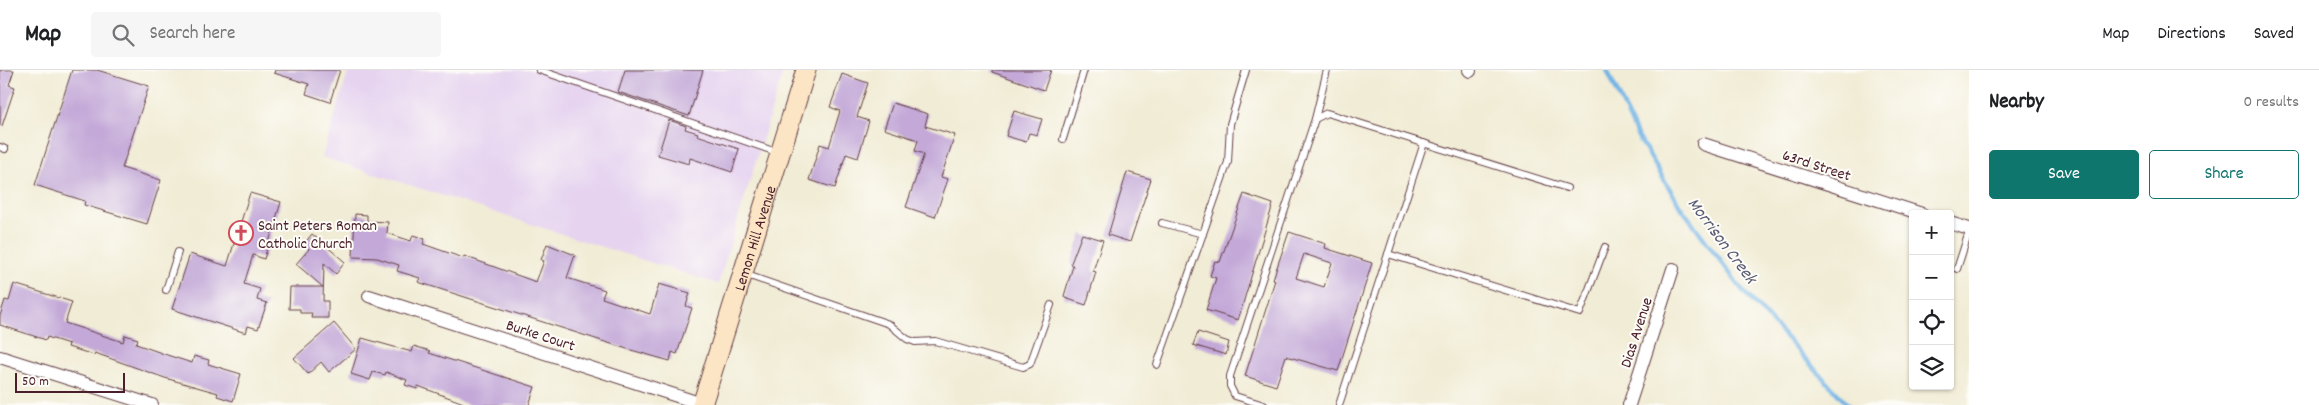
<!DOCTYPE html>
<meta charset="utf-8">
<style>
body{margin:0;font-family:Dekko,sans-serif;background:#f6f6f6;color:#202124}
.controls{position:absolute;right:15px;bottom:15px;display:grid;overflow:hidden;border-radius:5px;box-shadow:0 1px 4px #0004}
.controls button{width:45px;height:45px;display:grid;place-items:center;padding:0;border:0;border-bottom:1px solid #e0e0e0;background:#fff;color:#202124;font:25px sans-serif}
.scale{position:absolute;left:15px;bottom:12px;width:110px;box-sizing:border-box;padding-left:5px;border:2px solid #4a1f2b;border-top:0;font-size:14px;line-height:18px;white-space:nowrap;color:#4a1f2b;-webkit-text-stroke:4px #fdfcf7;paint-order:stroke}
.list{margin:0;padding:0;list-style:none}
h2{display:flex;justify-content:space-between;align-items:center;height:65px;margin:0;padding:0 20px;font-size:21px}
h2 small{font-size:16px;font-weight:400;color:#757577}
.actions{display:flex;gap:10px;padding:15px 20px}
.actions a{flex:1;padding:11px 0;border:1px solid #0f766e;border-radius:5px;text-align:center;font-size:18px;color:#0f766e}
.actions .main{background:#0f766e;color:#fff}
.icon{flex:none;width:28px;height:28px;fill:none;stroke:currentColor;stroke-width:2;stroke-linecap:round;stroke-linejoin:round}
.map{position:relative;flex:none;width:1969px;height:335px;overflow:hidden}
header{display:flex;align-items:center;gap:30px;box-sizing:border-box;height:70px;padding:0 25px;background:#fff;border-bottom:1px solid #e0e0e0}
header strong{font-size:24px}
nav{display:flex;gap:28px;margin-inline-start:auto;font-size:18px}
.search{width:350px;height:45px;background:#f6f6f6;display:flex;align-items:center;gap:12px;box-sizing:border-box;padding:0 18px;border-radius:5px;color:#757577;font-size:19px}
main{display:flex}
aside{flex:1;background:#fff}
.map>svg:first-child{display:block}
.built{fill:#e6d3f0}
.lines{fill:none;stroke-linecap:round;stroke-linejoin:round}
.stream{stroke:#6fb3e5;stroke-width:4.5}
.building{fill:#c3a8d8;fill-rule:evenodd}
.lane-casing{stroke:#633e44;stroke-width:8}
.street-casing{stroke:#633e44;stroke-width:14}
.secondary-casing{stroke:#633e44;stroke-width:21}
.lane{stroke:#fff;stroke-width:6}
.street{stroke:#fff;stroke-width:12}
.secondary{stroke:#fce5c4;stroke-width:19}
.labels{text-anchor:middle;stroke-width:4;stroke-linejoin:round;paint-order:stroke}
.street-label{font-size:16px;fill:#4a1f2b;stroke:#fdfcf7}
.poi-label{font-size:16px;fill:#4a1f2b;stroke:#fdfcf7;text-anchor:start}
.water-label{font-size:18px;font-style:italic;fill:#595a75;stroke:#fdfcf7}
</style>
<header>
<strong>Map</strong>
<div class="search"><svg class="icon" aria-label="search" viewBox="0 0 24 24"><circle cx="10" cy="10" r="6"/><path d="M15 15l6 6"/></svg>Search here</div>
<nav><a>Map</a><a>Directions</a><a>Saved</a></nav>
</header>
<main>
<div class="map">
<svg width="1969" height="335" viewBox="0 0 1969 335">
<rect width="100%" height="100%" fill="#fdfcf7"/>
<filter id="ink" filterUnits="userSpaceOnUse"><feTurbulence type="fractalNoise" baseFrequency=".02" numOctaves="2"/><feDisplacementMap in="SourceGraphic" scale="10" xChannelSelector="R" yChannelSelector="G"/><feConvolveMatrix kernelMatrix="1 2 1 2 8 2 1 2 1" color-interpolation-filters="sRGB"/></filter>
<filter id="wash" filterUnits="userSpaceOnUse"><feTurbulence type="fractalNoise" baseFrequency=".0096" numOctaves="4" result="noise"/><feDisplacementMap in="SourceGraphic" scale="20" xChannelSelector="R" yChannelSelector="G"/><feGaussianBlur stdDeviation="1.12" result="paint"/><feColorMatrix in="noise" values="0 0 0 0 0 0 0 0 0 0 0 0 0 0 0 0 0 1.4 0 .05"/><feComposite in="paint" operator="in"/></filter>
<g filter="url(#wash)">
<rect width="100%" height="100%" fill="#f1ecd5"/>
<path class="built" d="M349,0H784L718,214L322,87Z"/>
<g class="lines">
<path class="stream" d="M1607,0L1637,65L1680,136L1743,221L1848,335"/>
</g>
<g id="blocks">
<g class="building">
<path d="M0,0H14L9,15L15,17L2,56L0,55Z"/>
<path d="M72,0H97L149,16L122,98L161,110L147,154L84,135L85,131L35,115Z"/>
<path d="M275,0H340L330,32L306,24L309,14L274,3Z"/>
<path d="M625,0H703L689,46L618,22Z"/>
<path d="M992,0H1051L1044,20L992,2Z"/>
<path d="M842,4L868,13L857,47L869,51L858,88L846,84L835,118L809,110L820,74L829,77L840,41L830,37Z"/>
<path d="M893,33L928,44L925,56L955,65L941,107L948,109L935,147L906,137L924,84L915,81L918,70L884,59Z"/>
<path d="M1014,41L1042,49L1037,65L1029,63L1026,72L1006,66Z"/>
<path d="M669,50L686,56L685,59L698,63L697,65L739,79L732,102L690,88L689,94L658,85Z"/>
<path d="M1127,102L1151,109L1130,172L1108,165Z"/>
<path d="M250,123L281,132L264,189L253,185L244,214L260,219L257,230L267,233L258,259L248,256L246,263L172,239L190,184L227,196Z"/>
<path d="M1244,124L1273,134L1238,250L1206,240L1216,208L1210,206L1215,191L1220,192Z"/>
<path d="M355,144L367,145V151L388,152L387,163L411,171L413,165L425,169L423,174L463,188L464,186L536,212L544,191L541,190L547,174L575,185L567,208L605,220L602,228L650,244L659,214L690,223L686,236L692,238L677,284L672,282L670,291L624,278L418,212L420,208L397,201L399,195L377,188L353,187Z"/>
<path d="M1289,162L1326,174L1325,178L1372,193L1338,301L1286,286L1276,316L1245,306L1275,210L1273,209ZM1304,184L1332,193L1324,217L1296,208Z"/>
<path d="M312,164L345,192L336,204L324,193L323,231H328V248H311L312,243H300V239H289L290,217H323L296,194L309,179L304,174Z"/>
<path d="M1082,164L1103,170L1093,201L1096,202L1086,235L1065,228L1064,226L1073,196L1071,193Z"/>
<path d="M14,214L72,232L65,253L123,272L125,265L138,269L136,274L170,286L192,293L194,286L209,290L208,294L241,304L233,331L217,326L218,323L165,308L95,283L94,285L68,277L69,274L47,267L46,270L0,255V246L5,230L9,231Z"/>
<path d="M334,253L356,279L329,302L321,292L308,304L294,288Z"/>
<path d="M1198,262L1229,272L1226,285L1193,275Z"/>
<path d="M362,268L412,282L414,276L430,281L429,283L535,317L529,335H469L418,316L417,319L405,315L407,310L386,302L385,305L373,302L370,310L351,304Z"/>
</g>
</g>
</g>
<g filter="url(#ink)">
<use href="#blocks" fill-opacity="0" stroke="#633e44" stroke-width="1"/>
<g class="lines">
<defs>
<g id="lane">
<path d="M539,0L779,83"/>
<path d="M1315,49L1327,0"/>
<path d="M1063,69L1084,0"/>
<path d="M0,77L5,79"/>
<path d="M1162,153L1203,164"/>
<path d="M1388,184L1580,243L1605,177"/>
<path d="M1957,199L1969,162"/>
<path d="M744,204L889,254L907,269L915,272L935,271L1023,297L1030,294L1051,235"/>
<path d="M166,220L178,182"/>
<path d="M1157,295L1228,92L1230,54L1246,0"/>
<path d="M1264,335L1235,326L1230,316V306L1315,49L1327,43L1567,118"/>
<path d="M1339,335L1424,73"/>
</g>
<g id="street">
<path d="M1469,0L1470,1"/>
<path d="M1703,74L1922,144"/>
<path d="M1950,153L1969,159"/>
<path d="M369,226L702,334"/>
<path d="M0,287L152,335"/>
<path d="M1629,335L1673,199"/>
</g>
<g id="secondary">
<path id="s1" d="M702,335L806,0"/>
</g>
</defs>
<use href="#lane" class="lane-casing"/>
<use href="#street" class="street-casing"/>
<use href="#secondary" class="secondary-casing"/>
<use href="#lane" class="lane"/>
<use href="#street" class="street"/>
<use href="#secondary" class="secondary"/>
</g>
</g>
<defs>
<symbol id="church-ring" viewBox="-11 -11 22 22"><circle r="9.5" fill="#fdfcf7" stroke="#d1495b" stroke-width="1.5"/><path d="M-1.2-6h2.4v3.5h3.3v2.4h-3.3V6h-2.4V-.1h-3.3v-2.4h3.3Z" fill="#d1495b"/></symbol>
</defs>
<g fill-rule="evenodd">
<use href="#church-ring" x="227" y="149" width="28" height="28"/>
</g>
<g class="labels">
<g class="street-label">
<text transform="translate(1817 94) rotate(18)" y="6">63rd Street</text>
<text dy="6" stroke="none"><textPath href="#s1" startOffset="175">Lemon Hill Avenue</textPath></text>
<text transform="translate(1635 262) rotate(-72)" y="6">Dias Avenue</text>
<text transform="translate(541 264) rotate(18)" y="6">Burke Court</text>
</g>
<g class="poi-label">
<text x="258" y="160">Saint Peters Roman<tspan x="258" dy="18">Catholic Church</tspan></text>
</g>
<g class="water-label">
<text transform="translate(1723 170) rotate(53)" y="6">Morrison Creek</text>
</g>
</g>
</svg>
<div class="controls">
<button>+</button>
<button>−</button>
<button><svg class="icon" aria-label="locate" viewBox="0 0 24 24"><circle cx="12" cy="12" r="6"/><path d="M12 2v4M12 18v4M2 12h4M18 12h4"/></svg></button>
<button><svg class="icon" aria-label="layers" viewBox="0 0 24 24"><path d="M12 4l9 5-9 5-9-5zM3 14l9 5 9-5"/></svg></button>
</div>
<div class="scale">50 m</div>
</div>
<aside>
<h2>Nearby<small>0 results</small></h2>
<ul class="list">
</ul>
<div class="actions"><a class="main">Save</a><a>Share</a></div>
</aside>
</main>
